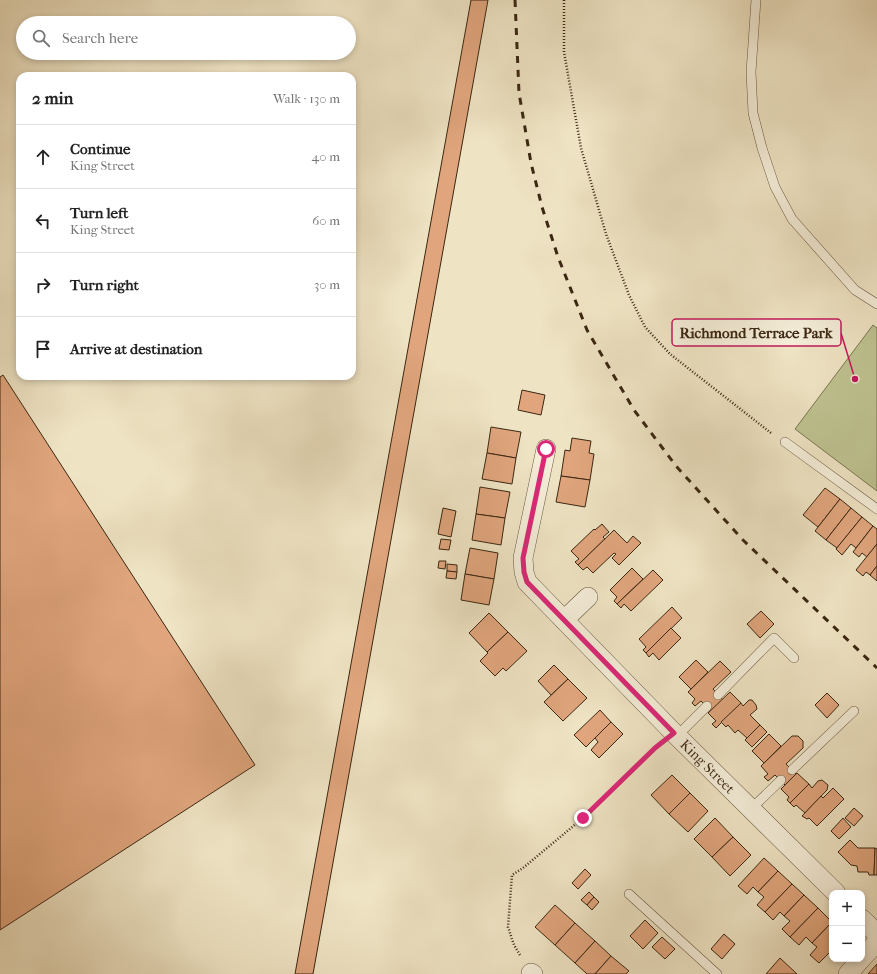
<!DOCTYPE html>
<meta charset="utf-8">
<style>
body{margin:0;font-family:"IM FELL French Canon",serif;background:#f6f6f6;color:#222}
.controls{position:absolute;right:12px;bottom:12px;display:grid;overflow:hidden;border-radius:8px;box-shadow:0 2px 6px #0003}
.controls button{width:36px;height:36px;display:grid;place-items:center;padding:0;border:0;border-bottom:1px solid #e0e0e0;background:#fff;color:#222;font:20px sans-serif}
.stop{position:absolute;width:12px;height:12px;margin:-9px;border:3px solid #db2777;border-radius:50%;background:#fff}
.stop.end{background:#db2777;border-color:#fff;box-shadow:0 1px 4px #0008}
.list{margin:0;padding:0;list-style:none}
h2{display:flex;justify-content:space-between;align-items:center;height:52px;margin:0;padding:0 16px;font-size:17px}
h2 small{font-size:13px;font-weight:400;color:#767676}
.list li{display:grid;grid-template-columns:26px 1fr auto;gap:12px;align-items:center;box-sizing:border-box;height:64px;padding:0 16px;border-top:1px solid #e0e0e0}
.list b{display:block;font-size:15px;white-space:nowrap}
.list p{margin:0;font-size:13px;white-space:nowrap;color:#767676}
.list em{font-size:13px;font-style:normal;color:#767676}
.icon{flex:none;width:22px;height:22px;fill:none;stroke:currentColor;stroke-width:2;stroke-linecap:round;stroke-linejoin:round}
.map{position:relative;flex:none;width:877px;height:974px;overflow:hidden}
.search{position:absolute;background:#fff;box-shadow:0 2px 6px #0003;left:16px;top:16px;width:340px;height:44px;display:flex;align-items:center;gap:10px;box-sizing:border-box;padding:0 14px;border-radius:22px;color:#767676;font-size:15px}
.panel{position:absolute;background:#fff;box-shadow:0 2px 6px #0003;left:16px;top:72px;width:340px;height:308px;border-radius:12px}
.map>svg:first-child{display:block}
.green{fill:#bec290;stroke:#7c7451}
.building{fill:#e0a57d;stroke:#3b2712}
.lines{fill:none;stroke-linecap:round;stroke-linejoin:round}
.service-casing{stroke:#68563e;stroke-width:10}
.minor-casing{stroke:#68563e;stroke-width:20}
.path{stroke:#3b2712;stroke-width:2.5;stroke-dasharray:1 2;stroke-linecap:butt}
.service{stroke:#f4edd8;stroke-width:9}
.minor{stroke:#f4edd8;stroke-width:19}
.rail{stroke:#3b2712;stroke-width:3;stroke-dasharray:7 7;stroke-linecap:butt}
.route{stroke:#db2777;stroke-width:5}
.labels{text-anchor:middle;stroke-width:4;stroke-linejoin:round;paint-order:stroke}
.street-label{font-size:14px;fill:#3b2712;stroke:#f4edd8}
.leader{fill:none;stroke:#c2185b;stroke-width:1.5}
.callout-dot{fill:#c2185b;stroke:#f4edd8;stroke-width:1.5}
.callout{fill:#f4edd8;stroke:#c2185b;stroke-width:1.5}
.callout-label{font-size:15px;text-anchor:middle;font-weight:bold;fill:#3b2712}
</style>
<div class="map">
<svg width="877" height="974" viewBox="0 0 877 974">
<rect width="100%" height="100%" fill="#eee3c3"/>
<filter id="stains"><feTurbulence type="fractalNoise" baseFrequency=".005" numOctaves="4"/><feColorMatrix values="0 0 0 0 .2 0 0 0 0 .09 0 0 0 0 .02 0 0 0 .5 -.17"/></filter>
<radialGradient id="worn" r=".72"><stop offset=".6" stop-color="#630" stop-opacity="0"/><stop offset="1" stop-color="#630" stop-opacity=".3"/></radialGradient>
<path class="green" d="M873,325L877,328V491L795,429Z"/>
<g class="building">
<path d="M471,0H488L313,974H295Z"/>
<path d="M3,375L255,765L0,930V377Z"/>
<path d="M522,390L545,395L541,415L518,410Z"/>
<path d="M491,427L521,432L516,458L487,453Z"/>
<path d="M572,438L591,441L589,453L594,454L590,480L561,476L565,450L570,451Z"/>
<path d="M487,453L516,458L512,484L482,479Z"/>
<path d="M561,476L590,480L585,507L556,502Z"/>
<path d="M480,487L510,492L505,518L476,514Z"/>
<path d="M825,488L840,499L818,527L803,515Z"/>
<path d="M840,499L851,508L826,540L815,531Z"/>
<path d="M443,508L456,511L451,537L438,534Z"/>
<path d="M851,508L862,517L837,548L826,540Z"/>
<path d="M476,514L505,518L501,545L472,540Z"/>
<path d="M862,517L873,526L856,548L851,544L842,555L836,549Z"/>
<path d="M602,524L609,532L603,537L605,539L578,565L575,562L579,559L571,551L594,529L595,530Z"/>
<path d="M873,526L877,529V544L867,557L862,553L859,557L853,552Z"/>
<path d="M614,530L627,543L633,536L641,543L619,565L612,558L616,554L614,553L593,573L587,567L583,570L578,565Z"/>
<path d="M441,539L451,540L449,550L439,549Z"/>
<path d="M877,544V566L870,575L866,572L863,576L856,570Z"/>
<path d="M470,548L498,553L494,579L465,574Z"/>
<path d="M439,561H446L445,569L438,568Z"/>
<path d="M447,564L457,565V572L447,571Z"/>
<path d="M877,566V581L870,575Z"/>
<path d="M632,568L643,579L617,604L614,601L617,597L610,590Z"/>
<path d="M653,570L663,580L631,611L624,604L621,608L617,604Z"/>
<path d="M447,571L457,572L456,579L446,578Z"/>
<path d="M465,574L494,579L489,605L461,600Z"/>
<path d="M672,607L682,618L646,653L643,650L646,647L639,639Z"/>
<path d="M761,611L774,624L760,638L747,624Z"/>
<path d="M489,613L508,632L487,652L469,633Z"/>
<path d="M671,628L681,638L659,660L653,653L649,657L646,653Z"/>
<path d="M508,632L527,651L506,671L503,668L495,676L480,661L488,653L487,652Z"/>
<path d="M696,660L708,672L691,689L679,677Z"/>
<path d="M720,661L731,672L713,689L723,700L711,711L701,701L695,706L692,703L695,699L688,692Z"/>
<path d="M554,665L568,679L551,695L538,681Z"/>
<path d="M568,679L587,698L563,721L544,702Z"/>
<path d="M730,692L741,703L716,728L712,724L716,721L708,713Z"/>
<path d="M827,693L839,705L827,718L815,705Z"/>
<path d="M749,700H752L756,705L757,709L750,715L760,725L747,738L738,730L735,733L728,725L726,727L721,722L741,703L743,706Z"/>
<path d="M600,710L611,722L586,747L574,735Z"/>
<path d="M611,722L623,734L599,758L591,750L598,742L595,738Z"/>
<path d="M760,725L767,732L752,747L745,740Z"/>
<path d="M769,734L781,746L764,763L752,751Z"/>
<path d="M792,736H798L803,741V748L786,764L796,774L785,785L775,775L768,781L764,777L768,774L761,766Z"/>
<path d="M797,773L809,784L790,803L787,800L789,797L781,789Z"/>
<path d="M672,775L690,793L669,814L651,795Z"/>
<path d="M822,780L828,785L827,790L805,813L796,805L794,807L790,803L809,784L812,788L818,781Z"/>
<path d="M833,788L844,799L817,826L809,818L807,819L802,816L821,796L823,798Z"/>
<path d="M690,793L708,811L688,832L669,814Z"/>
<path d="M854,808L863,816L854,826L845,818Z"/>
<path d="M715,818L733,837L712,857L694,839Z"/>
<path d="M843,818L851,827L839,839L831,831Z"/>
<path d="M733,837L751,855L730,876L712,857Z"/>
<path d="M850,840L858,848H875L874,875H869L868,872H858L857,866L851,865L838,852Z"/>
<path d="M875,848L877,849V875H874Z"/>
<path d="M764,858L778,871L758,892L753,887L747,894L738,886Z"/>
<path d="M585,869L591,875L578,889L572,883Z"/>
<path d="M778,871L792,884L765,912L757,905L764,897L758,892Z"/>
<path d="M792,884L804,895L784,916L780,912L773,920L765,912Z"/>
<path d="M589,892L594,897L587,905L581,900Z"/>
<path d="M804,895L818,908L790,937L782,929L790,921L784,916Z"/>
<path d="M594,897L599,902L592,910L587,905Z"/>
<path d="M555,905L575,923L555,945L535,927Z"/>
<path d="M818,908L832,922L812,943L806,937L799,945L790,937Z"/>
<path d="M645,920L658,933L643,949L630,936Z"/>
<path d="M832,922V950L819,963L810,955L817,947L812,943Z"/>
<path d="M575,923L595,941L575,963L555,945Z"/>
<path d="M724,934L735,944L722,959L711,949Z"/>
<path d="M662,937L675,949L665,959L652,947Z"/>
<path d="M595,941L611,956L595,974H587L575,963Z"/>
<path d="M611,956L629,971L626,974H595Z"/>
<path d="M780,958L797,974H766Z"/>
<path d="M877,964V974H868Z"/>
</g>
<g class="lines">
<defs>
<g id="service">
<path d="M756,0L751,72L753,113L762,148L775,187L792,219L855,290L877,304"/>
<path d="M785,442L877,509"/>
<path d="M718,695L774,638L794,658"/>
<path d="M677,736L707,706"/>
<path d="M792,770L854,711"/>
<path d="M751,809L781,780"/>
<path d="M629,894L717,974"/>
</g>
<g id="minor">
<path id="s1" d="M546,449L523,558L524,572L527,582L674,733L836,893"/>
<path d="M564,620L588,597"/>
<path d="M862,919L877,934"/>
<path d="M862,958L877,942"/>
<path d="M531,973L533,974"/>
<path d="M848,974L861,959"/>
</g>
</defs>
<use href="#service" class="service-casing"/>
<use href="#minor" class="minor-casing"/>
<g class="path">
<path d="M564,0V52L581,148L606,234L629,295L645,327L670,354L771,433"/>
<path d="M520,955L514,945L508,927L512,875L523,868L583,818L656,747"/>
</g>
<use href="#service" class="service"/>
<use href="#minor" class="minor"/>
<path class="rail" d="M515,0L519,93L531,163L542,207L558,257L587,330L634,410L676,466L743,540L877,668"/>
</g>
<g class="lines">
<path class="route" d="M546,449L523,558L524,572L527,582L674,733L655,748L583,818"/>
</g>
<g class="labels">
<g class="street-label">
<text dy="5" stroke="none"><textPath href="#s1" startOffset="394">King Street</textPath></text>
</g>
</g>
<path class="leader" d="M855 379L841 333"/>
<circle class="callout-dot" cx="855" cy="379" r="4"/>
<rect class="callout" x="672" y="319" width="169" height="27" rx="4"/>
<g class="callout-label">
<text x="756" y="338">Richmond Terrace Park</text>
</g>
<rect width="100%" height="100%" filter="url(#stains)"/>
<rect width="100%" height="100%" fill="url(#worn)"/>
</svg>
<div class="controls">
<button>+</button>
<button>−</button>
</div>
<div class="stop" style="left:546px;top:449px"></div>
<div class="stop end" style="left:583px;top:818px"></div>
<div class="search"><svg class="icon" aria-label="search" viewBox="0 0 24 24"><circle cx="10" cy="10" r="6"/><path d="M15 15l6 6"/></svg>Search here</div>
<section class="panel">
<h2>2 min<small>Walk · 130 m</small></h2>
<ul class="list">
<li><svg class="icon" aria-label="ahead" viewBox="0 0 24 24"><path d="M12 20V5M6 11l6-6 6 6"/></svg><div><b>Continue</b><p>King Street</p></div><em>40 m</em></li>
<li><svg class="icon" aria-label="left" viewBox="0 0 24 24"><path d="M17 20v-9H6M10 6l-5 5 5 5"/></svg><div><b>Turn left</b><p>King Street</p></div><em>60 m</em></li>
<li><svg class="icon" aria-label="right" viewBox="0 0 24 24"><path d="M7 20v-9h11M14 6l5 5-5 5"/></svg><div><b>Turn right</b></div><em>30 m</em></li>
<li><svg class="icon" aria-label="arrive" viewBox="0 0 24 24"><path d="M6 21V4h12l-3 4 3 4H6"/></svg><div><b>Arrive at destination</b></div></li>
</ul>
</section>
</div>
